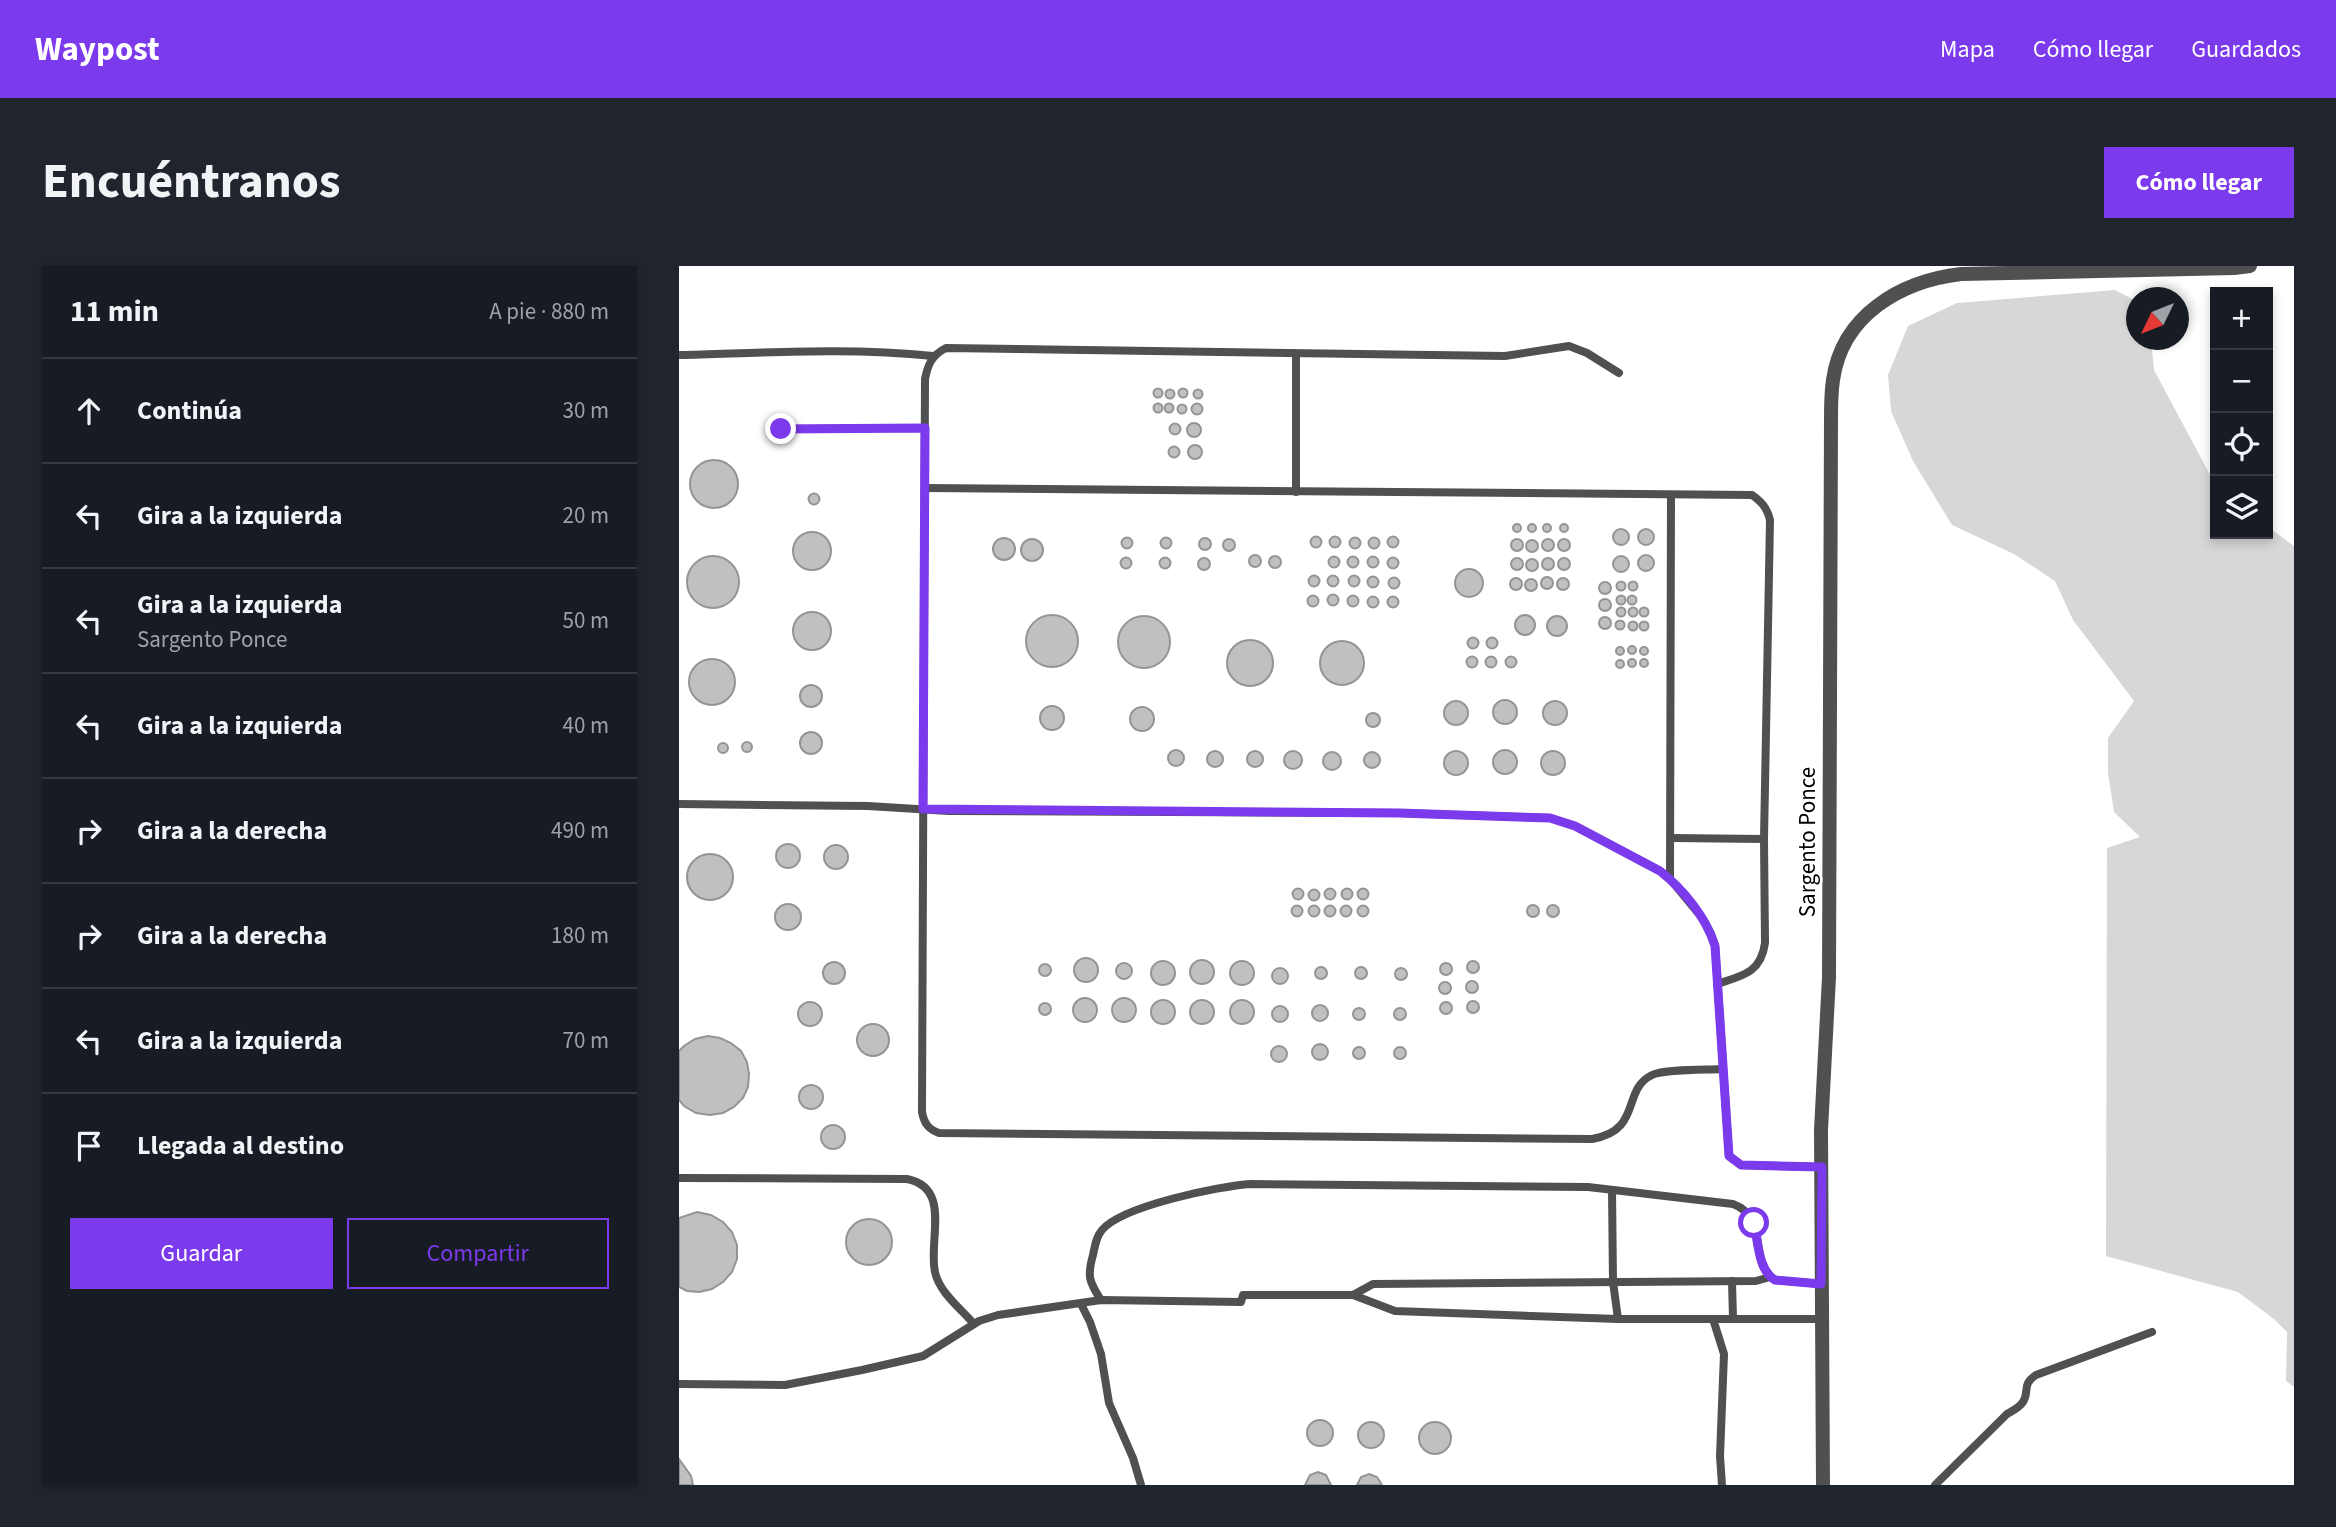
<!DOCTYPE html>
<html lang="es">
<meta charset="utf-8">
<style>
body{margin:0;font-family:"Source Sans 3",sans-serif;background:#20242c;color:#f1f3f6}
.controls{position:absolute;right:21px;top:21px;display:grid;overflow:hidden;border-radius:0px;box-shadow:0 4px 10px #0003}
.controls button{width:63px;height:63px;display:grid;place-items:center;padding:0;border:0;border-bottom:2px solid #363941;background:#171b24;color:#f1f3f6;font:35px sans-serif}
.compass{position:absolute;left:1447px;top:21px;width:63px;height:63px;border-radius:50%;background:#171b24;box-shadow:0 4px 10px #0003;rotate:227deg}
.stop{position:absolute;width:21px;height:21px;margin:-16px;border:5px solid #7c3aed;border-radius:50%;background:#fff}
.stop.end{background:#7c3aed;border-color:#fff;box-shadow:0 2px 7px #0008}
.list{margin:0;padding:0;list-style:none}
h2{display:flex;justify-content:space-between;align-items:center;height:91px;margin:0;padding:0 28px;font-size:30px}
h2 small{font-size:23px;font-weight:400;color:#9ea1a6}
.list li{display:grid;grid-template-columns:46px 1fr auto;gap:21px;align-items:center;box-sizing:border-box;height:105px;padding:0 28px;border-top:2px solid #363941}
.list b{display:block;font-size:26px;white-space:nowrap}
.list p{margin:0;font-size:23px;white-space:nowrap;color:#9ea1a6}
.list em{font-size:23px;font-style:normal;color:#9ea1a6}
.actions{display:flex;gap:14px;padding:21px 28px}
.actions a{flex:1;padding:16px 0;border:2px solid #7c3aed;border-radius:0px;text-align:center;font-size:24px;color:#7c3aed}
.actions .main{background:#7c3aed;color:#fff}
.icon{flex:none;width:38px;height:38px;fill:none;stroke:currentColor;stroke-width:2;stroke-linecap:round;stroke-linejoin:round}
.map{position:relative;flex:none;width:1615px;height:1219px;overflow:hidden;border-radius:0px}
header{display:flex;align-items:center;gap:42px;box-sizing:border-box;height:98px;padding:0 35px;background:#7c3aed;color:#fff}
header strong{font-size:33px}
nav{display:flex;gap:38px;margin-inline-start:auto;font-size:24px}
.intro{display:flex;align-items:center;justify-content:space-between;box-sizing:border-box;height:168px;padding:0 42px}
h1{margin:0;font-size:49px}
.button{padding:18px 32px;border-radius:0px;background:#7c3aed;color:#fff;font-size:24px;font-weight:700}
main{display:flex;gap:42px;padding:0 42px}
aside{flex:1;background:#171b24;border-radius:0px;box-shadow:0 4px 10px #0003}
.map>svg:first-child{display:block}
.green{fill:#d7d7d7}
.building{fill:#c0c0c0;stroke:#949494;stroke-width:2}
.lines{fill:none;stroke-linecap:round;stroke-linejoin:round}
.lane{stroke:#505050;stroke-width:8}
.street{stroke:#505050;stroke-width:14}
.route{stroke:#7c3aed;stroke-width:9}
.labels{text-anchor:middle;stroke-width:5;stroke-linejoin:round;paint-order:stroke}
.street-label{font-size:23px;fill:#000;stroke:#fff}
</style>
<header>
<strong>Waypost</strong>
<nav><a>Mapa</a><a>Cómo llegar</a><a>Guardados</a></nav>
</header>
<div class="intro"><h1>Encuéntranos</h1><a class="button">Cómo llegar</a></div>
<main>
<aside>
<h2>11 min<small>A pie · 880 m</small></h2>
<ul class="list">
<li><svg class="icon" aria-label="ahead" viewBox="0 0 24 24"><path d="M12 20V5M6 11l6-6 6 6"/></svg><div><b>Continúa</b></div><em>30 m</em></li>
<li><svg class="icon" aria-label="left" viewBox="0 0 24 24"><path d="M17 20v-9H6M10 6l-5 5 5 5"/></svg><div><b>Gira a la izquierda</b></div><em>20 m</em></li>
<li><svg class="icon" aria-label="left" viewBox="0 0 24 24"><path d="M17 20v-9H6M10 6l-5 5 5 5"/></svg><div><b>Gira a la izquierda</b><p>Sargento Ponce</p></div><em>50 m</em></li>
<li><svg class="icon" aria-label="left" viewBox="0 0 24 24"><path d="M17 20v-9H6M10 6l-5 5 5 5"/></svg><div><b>Gira a la izquierda</b></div><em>40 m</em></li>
<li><svg class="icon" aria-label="right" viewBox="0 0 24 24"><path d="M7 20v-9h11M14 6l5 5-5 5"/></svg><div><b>Gira a la derecha</b></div><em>490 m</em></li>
<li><svg class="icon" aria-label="right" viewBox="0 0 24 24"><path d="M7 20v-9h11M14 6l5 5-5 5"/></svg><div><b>Gira a la derecha</b></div><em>180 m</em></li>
<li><svg class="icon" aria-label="left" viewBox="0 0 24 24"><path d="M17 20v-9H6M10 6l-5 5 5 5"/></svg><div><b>Gira a la izquierda</b></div><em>70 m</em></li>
<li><svg class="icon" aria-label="arrive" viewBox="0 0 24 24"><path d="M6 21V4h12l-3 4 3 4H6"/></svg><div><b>Llegada al destino</b></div></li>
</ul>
<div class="actions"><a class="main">Guardar</a><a>Compartir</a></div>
</aside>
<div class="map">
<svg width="1615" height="1219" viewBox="0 0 1615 1219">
<rect width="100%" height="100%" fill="#fff"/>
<path class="green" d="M1436,24L1457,35L1458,74H1472L1475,104L1536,218V268H1589V261L1615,280V1121L1607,1115L1608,1066L1595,1053L1559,1026L1427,990L1428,582L1461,571L1435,546L1429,507V472L1455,435L1394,354L1376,315L1335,288L1273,259L1234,195L1212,145L1209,109L1229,60L1278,37Z"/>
<g class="building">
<circle cx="504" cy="127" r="4.5"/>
<circle cx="479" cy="127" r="4.5"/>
<circle cx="519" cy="128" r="4.5"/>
<circle cx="491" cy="128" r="4.5"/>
<circle cx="518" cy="143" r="5.5"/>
<circle cx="479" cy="142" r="4.5"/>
<circle cx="490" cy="142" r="4.5"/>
<circle cx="503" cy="143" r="4.5"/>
<circle cx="515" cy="164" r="7"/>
<circle cx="496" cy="163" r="5.5"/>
<circle cx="516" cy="186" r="7"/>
<circle cx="495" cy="186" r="5.5"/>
<circle cx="35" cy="218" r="24"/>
<circle cx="135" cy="233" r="5.5"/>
<circle cx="838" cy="262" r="4"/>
<circle cx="868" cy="262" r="4"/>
<circle cx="853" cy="262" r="4"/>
<circle cx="885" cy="262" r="4"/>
<circle cx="967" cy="271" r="8"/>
<circle cx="942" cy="271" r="8"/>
<circle cx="133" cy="285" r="19"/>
<circle cx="637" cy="276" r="5.5"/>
<circle cx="656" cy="276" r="5.5"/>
<circle cx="714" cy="276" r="5.5"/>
<circle cx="487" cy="277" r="5.5"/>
<circle cx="448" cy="277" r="5.5"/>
<circle cx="676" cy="277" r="5.5"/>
<circle cx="695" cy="277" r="5.5"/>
<circle cx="526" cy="278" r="6"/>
<circle cx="325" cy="283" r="11"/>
<circle cx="550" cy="279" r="6"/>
<circle cx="353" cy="284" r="11"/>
<circle cx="869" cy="279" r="6"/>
<circle cx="885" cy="279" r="6"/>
<circle cx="838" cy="279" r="6"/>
<circle cx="853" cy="280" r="6"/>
<circle cx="576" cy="295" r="6"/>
<circle cx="967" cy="297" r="8"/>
<circle cx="596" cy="296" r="6"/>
<circle cx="942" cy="298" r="8"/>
<circle cx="694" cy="296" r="5.5"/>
<circle cx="655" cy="296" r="5.5"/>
<circle cx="34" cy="316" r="26"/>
<circle cx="674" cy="296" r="5.5"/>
<circle cx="447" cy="297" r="5.5"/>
<circle cx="486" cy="297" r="5.5"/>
<circle cx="714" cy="297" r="5.5"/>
<circle cx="525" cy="298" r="6"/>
<circle cx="885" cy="298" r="6"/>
<circle cx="838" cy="298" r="6"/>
<circle cx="869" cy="298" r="6"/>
<circle cx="853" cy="299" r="6"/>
<circle cx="790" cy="317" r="14"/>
<circle cx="675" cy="315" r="5.5"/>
<circle cx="654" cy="315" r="5.5"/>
<circle cx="635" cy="315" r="5.5"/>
<circle cx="694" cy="316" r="5.5"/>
<circle cx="868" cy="317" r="6"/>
<circle cx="715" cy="317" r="5.5"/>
<circle cx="884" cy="318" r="6"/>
<circle cx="837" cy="318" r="6"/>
<circle cx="852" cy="319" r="6"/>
<circle cx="942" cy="320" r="4.5"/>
<circle cx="954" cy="320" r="4.5"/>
<circle cx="926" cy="322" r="6"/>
<circle cx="654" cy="334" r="5.5"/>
<circle cx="634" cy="335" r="5.5"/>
<circle cx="674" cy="335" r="5.5"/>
<circle cx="953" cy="334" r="4.5"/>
<circle cx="942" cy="334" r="4.5"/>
<circle cx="714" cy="336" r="5.5"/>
<circle cx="694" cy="336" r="5.5"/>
<circle cx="926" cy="339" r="6"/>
<circle cx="965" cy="346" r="4.5"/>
<circle cx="954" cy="346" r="4.5"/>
<circle cx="942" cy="346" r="4.5"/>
<circle cx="133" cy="365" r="19"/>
<circle cx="846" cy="359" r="10"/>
<circle cx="373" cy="375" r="26"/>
<circle cx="878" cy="360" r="10"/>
<circle cx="465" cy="376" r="26"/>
<circle cx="926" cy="357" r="6"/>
<circle cx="941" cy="359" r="4.5"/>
<circle cx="965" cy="360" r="4.5"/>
<circle cx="954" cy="360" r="4.5"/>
<circle cx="813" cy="377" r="5.5"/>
<circle cx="794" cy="377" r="5.5"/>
<circle cx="571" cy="397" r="23"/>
<circle cx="663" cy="397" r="22"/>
<circle cx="953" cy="384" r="4"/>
<circle cx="941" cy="385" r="4"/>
<circle cx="965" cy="385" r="4"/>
<circle cx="793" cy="396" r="5.5"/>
<circle cx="832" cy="396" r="5.5"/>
<circle cx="812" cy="396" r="5.5"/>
<circle cx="965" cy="397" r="4"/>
<circle cx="953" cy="397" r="4"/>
<circle cx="33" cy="416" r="23"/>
<circle cx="941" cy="398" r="4"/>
<circle cx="132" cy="430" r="11"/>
<circle cx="826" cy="446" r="12"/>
<circle cx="876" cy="447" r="12"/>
<circle cx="777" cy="447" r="12"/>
<circle cx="373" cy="452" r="12"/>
<circle cx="463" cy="453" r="12"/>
<circle cx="694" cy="454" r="7"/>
<circle cx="132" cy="477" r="11"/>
<circle cx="68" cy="481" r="5"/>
<circle cx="44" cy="482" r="5"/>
<circle cx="497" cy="492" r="8"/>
<circle cx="826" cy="496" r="12"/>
<circle cx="614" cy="494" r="9"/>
<circle cx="576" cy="493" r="8"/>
<circle cx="536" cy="493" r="8"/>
<circle cx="874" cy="497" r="12"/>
<circle cx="777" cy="497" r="12"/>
<circle cx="653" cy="495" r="9"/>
<circle cx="693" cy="494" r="8"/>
<circle cx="109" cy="590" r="12"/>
<circle cx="157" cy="591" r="12"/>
<circle cx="31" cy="611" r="23"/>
<circle cx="684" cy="628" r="5.5"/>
<circle cx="619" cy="628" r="5.5"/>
<circle cx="651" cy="628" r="5.5"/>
<circle cx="668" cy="628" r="5.5"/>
<circle cx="635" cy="629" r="5.5"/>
<circle cx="109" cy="651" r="13"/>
<circle cx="874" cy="645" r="6"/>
<circle cx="854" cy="645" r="6"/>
<circle cx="651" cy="645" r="5.5"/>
<circle cx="618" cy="645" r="5.5"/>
<circle cx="635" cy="645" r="5.5"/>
<circle cx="667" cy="645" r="5.5"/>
<circle cx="684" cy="645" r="5.5"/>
<circle cx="407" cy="704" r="12"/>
<circle cx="523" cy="706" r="12"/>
<circle cx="794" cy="701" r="6"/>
<circle cx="484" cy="707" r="12"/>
<circle cx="563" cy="707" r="12"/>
<circle cx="155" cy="707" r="11"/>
<circle cx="445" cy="705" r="8"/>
<circle cx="767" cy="703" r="6"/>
<circle cx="366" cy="704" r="6"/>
<circle cx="682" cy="707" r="6"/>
<circle cx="642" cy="707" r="6"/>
<circle cx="722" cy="708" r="6"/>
<circle cx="601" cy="710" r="8"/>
<circle cx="793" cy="721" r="6"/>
<circle cx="766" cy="722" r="6"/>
<circle cx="445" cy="744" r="12"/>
<circle cx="406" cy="744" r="12"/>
<circle cx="563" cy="746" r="12"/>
<circle cx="484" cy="746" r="12"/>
<circle cx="523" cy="746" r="12"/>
<circle cx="794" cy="741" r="6"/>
<circle cx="131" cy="748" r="12"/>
<circle cx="767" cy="742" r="6"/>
<circle cx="366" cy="743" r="6"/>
<circle cx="641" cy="747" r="8"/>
<circle cx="601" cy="748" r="8"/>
<circle cx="721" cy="748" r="6"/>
<circle cx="680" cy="748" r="6"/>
<circle cx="194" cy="774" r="16"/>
<path d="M29,770L41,772L52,777L62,785L68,796L70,808L69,821L64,832L55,841L44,847L31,849L17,847L5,840L0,834V785L5,780L16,773Z"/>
<circle cx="641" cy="786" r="8"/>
<circle cx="600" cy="788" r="8"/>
<circle cx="721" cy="787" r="6"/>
<circle cx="680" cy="787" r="6"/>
<circle cx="132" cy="831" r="12"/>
<circle cx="154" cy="871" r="12"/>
<path d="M18,946L32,949L44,956L53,966L58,979V993L53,1006L44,1016L33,1023L20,1026L8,1025L0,1021V952Z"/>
<circle cx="190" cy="976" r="23"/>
<circle cx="641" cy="1167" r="13"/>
<circle cx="756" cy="1172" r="16"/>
<circle cx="692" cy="1169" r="13"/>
<path d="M0,1193L12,1210L14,1219H0Z"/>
<path d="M639,1206L647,1209L652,1219H626L631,1209Z"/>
<path d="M690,1208L698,1211L703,1219H678L682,1211Z"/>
</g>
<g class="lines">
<g class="lane">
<path d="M617,88V226"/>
<path d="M0,89C84,87 170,81 254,90"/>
<path d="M940,107L908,87L890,80L826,90L267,82C253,89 249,98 246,113L243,846C245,857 249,863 260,867L913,873C964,864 942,824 973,809C985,803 1028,804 1044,803"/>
<path d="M102,163L246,162"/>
<path d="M246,222L1073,229C1083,236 1088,242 1091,254L1085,573L1086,677C1082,707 1063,710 1038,718"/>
<path d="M0,538L189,540L270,545L720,547L871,552L896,560L981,605L991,613L1024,653L1032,668L1036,679L1050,890L1062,899L1143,901"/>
<path d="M992,572L1085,573"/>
<path d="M991,613L992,230"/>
<path d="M0,912L228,913C273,922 249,974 256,1006C260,1026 282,1043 295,1058"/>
<path d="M933,924L934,1016L939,1053"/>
<path d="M1053,1015L1054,1053"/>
<path d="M674,1029L716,1045L939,1053H1143"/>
<path d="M422,1034C410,1016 408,1010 414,989C416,980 417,971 423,964C443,940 540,920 572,918L909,921L1054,938C1092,952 1068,998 1096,1014L1142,1018"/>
<path d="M402,1038L411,1056L422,1088L430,1137L454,1192L462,1219"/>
<path d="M1034,1053L1045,1088L1041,1190L1043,1219"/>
<path d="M0,1118L106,1119L183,1104L244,1090L300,1055L319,1049L422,1034L562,1036L564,1029H674L694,1018L1077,1015L1091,1011"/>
<path d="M1256,1219L1328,1148C1333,1145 1340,1142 1344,1136C1351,1125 1342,1119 1357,1109L1473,1066"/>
</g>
<path class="street" d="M1144,1219L1142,864L1150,711L1152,153C1152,140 1152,127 1154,114C1163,49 1222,15 1282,8L1555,2L1571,0"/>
</g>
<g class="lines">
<path class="route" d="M102,163L246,162L244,543L720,547L871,552L896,560L981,605C1004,623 1027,651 1036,680L1050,890L1062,899L1143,901L1142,1018L1096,1014C1079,1004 1079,975 1075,957"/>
</g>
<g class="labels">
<g class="street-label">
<text transform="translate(1128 576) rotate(-90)" y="8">Sargento Ponce</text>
</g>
</g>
</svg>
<div class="controls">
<button>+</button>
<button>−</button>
<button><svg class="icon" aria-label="locate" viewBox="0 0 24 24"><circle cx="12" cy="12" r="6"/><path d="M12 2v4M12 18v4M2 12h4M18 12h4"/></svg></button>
<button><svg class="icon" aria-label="layers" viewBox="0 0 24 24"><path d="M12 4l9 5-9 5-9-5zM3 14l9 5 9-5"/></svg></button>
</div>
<svg class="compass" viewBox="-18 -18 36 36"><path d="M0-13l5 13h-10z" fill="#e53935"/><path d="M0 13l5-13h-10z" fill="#9ea1a6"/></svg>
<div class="stop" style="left:1075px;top:957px"></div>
<div class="stop end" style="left:102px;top:163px"></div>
</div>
</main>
